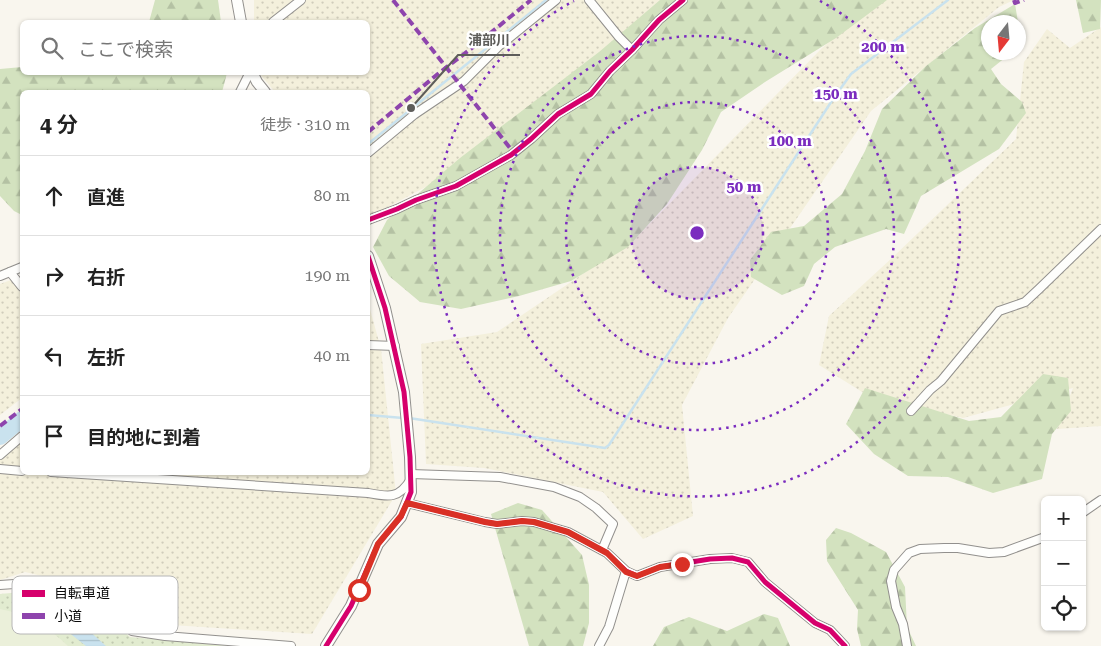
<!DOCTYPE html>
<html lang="ja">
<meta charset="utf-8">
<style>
body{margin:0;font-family:"Roboto Serif","Noto Sans JP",serif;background:#f2f2f2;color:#222}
.controls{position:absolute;right:15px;bottom:15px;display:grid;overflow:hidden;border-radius:8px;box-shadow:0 1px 4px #0004}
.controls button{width:45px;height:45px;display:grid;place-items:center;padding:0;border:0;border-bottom:1px solid #e0e0e0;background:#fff;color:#222;font:25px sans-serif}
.compass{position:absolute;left:981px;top:15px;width:45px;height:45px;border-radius:50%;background:#fff;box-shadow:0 1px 4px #0004;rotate:196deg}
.stop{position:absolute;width:15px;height:15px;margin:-11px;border:4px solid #d93025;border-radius:50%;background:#fff}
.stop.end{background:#d93025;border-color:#fff;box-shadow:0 1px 5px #0008}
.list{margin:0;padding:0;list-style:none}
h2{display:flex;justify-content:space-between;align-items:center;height:65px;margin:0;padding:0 20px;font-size:21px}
h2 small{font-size:16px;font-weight:400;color:#767676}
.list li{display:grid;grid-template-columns:32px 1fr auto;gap:15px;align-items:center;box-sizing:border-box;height:80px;padding:0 20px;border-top:1px solid #e0e0e0}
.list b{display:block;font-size:19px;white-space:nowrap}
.list em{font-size:16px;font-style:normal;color:#767676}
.icon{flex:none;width:28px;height:28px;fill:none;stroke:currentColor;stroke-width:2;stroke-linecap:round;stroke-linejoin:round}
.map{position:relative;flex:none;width:1101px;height:646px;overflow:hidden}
.search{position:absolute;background:#fff;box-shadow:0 1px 4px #0004;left:20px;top:20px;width:350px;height:55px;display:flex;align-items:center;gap:12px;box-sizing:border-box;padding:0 18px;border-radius:8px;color:#767676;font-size:19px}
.panel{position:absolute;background:#fff;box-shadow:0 1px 4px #0004;left:20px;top:90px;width:350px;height:385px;border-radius:8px}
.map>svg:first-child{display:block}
.farmland{fill:url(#farmland-dots)}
.forest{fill:url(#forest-firs)}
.park{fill:url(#park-dots)}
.pitch{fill:#ebf0da}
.water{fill:url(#water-rules)}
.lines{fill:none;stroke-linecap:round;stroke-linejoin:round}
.stream{stroke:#c9e2ee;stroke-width:2.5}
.river{stroke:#c9e2ee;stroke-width:16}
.minor-casing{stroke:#92908d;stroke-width:10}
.tertiary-casing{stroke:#92908d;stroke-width:12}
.minor{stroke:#fefefc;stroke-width:8}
.tertiary{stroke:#fefefc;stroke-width:10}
.quiet{stroke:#8e44ad;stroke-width:4;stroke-dasharray:8 4;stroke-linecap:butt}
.cycleway-casing{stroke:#fff;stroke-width:8}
.cycleway{stroke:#d6006c;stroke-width:5}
.route{stroke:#d93025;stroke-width:6}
.ring{fill:none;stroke:#7b2cbf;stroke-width:2.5;stroke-dasharray:2.5 5}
.key{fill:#fff;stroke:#b6b6b6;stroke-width:1}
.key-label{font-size:14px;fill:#0a0a0a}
.centre{fill:#7b2cbf;stroke:#fff;stroke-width:2.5}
.ring-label{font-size:15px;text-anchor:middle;font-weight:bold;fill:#7b2cbf;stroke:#fff;stroke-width:5;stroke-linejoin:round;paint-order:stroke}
.leader{fill:none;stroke:#5e5d5a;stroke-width:2}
.callout-dot{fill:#5e5d5a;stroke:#fff;stroke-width:2}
.callout-label{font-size:14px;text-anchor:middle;font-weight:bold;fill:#5e5d5a;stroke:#fff;stroke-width:5;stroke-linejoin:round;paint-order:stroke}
</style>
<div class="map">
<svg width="1101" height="646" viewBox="0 0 1101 646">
<defs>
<pattern id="farmland-dots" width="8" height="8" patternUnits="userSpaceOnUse" patternTransform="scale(1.25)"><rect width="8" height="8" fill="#f4f0dc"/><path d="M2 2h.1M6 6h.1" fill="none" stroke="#d0ccbb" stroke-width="1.8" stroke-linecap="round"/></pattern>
<pattern id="forest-firs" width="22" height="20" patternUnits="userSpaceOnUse" patternTransform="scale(1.25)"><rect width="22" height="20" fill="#d3e2bf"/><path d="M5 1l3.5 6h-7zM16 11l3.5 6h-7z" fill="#b4c1a3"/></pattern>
<pattern id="park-dots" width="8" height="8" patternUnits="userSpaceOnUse" patternTransform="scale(1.25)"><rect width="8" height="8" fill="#e2ecd0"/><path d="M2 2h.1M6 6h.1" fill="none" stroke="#c1c9b1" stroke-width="1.8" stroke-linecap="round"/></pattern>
<pattern id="water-rules" width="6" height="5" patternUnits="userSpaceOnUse" patternTransform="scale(1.25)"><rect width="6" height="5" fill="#c9e2ee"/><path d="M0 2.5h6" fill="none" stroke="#abc1cb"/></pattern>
</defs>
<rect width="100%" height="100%" fill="#f9f6ee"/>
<g class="farmland">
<path d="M254,0H673L497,149L371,216L368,211V92H275L259,73L368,72V22H254Z"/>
<path d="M879,0H1014L999,7L871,111L728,318L682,405L693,516L643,539L603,492L484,468L426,464L421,344L497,332L636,238L822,48Z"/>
<path d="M1101,27V426L1057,429L1073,388L963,418L867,395L819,365L829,316L893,257L1016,139L1024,62L1047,29L1070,48Z"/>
<path d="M22,276V398L0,415V284Z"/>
<path d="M368,302L381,349L396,494L312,634L141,623L102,590L25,572L0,580V456L22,438V472H368Z"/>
</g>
<g class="forest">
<path d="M155,0H218L221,22H149Z"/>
<path d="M660,0H887L836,38L765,82L721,112L702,150L667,204L628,247L571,281L519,296L461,309L420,302L389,276L373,247L387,220L460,158L599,52Z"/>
<path d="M1076,0H1101L1100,29L1083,33Z"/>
<path d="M1015,4L1018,22H988V52L1011,53L991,69L1001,84L1022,102L1026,113L999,149L921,196L904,234L886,229L835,247L814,264L804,286L782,295L751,277L750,260L771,232L804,226L842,194L865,151L882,109L926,66L975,28Z"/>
<path d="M22,67V72L227,73L222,92H22V215L14,211L0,196V69Z"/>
<path d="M1043,374L1068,378L1071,411L1052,434L1042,479L993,493L948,477L908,476L874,454L846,424L865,388L969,421L1001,417Z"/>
<path d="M518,503L542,510L582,555L589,585V623L583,646H529L491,514Z"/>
<path d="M836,528L851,533L886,552L905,587L907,627L916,646H861L857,629L858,610L827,561L826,540Z"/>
<path d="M764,614L778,618L790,646H653L664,627L689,617L727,631Z"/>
</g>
<path class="park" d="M43,590L60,591L85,604L101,609L130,637L229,646H0V594Z"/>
<path class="pitch" d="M0,609C27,614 49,627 68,646H0Z"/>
<path class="water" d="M35,606L76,619L106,646H86Z"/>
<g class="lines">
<g class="stream">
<path d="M368,144L546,0"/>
<path d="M368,415L403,418"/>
<path d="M409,418L605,448L609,445L833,99L851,74L948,0"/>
</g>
<path class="river" d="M0,437L22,419"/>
<defs>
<g id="minor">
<path d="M589,0L619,37L632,50"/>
<path d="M273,22L301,0"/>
<path d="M240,92L250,72"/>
<path d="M368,153L415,114L464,81L499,46L556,0"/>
<path d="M368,220L397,209L416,200L456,186L511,155L531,139L558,114L591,94L610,71L632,50L659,20L683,0"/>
<path d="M10,272L22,287"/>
<path d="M0,276L22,267"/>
<path d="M368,345L395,346"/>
<path d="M911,411L930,390L941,381L999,311L1025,302L1039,289L1101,229"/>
<path d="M0,455L22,436"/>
<path d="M0,469L22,471"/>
<path d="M51,472L368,493C389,497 399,499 411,479"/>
<path d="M411,474L500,477L554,487L580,497L596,508L613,524L602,550"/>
<path d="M407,503L485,522L497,524L522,521L534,522L568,532L607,553L626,571L637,576L660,567L710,559L732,558L748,562L765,582L815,623L830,630L845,646"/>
<path d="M1082,513L1101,500"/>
<path d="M0,585L43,582L78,593L110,612L132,631L165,636L291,646"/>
<path d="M599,646L609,627L626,571"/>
<path d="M907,646L903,624L896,607L891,581L894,570L909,553L920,549L944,548H958L989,553L1004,552L1045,537"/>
</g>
<g id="tertiary">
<path d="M237,0L241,22"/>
<path d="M252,72L257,82L265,92"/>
<path d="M326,646L351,606L378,544L401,517L411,492L410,457L404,392L385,308L368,256"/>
</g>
</defs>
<use href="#minor" class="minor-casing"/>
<use href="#tertiary" class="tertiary-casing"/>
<use href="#minor" class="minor"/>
<use href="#tertiary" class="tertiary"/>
<g class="quiet">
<path d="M393,0L514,153"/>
<path d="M1014,0L1015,3L1024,0"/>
<path d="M368,132L439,73L472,48L531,0"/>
<path d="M0,426L22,409"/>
</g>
<defs>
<g id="cycleway">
<path d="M368,220L397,209L416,200L456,186L511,155L531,139L558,114L591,94L610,71L632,50L659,20L683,0"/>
<path d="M407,503L485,522L497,524L522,521L534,522L568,532L607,553L626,571L637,576L660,567L710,559L732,558L748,562L765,582L815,623L830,630L845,646"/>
<path d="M326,646L351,606L378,544L401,517L411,492L410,457L404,392L385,308L368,256"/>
</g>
</defs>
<use href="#cycleway" class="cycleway-casing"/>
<use href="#cycleway" class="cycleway"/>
</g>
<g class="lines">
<path class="route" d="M359,590L378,544L401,516L407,503L485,522L497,524L522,521L534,522L568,532L607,553L626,572L637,576L660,567L682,564"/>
</g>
<circle cx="697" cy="233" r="66" fill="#7b2cbf" fill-opacity=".12"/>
<g class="ring">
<circle cx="697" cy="233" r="66"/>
<circle cx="697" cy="233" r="131"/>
<circle cx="697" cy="233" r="197"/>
<path d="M820 1A263 263 0 1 1 574 1"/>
</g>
<rect x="12" y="576" width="166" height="58" rx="8" class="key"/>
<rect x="22" y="590" width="23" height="7" fill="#d6006c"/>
<rect x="22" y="613" width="23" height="6" fill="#8e44ad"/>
<g class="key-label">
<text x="54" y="598">自転車道</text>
<text x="54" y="621">小道</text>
</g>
<circle cx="697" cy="233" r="8" class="centre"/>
<g class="ring-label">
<text x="883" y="52">200 m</text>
<text x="836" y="99">150 m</text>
<text x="790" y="146">100 m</text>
<text x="744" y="192">50 m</text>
</g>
<path class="leader" d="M411 108L458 55H520"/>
<circle class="callout-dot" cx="411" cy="108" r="5"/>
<g class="callout-label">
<text x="489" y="45">浦部川</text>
</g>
</svg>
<div class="controls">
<button>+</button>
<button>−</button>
<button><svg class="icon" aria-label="locate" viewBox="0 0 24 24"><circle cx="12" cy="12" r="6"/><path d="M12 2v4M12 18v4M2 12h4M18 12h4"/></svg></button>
</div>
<svg class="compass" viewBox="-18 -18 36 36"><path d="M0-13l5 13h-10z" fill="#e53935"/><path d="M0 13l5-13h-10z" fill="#767676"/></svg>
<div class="stop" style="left:359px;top:590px"></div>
<div class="stop end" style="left:682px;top:564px"></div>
<div class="search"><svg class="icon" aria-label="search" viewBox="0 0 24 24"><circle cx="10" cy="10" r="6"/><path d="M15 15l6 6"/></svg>ここで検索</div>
<section class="panel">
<h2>4 分<small>徒歩 · 310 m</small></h2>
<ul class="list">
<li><svg class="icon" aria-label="ahead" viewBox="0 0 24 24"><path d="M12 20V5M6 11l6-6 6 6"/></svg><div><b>直進</b></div><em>80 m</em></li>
<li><svg class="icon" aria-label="right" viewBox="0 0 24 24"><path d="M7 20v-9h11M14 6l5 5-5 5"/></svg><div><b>右折</b></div><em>190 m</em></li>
<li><svg class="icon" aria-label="left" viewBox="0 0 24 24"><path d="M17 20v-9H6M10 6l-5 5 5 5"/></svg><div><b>左折</b></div><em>40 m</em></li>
<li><svg class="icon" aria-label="arrive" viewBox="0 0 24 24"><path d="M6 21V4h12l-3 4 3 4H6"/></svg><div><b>目的地に到着</b></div></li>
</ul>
</section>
</div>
